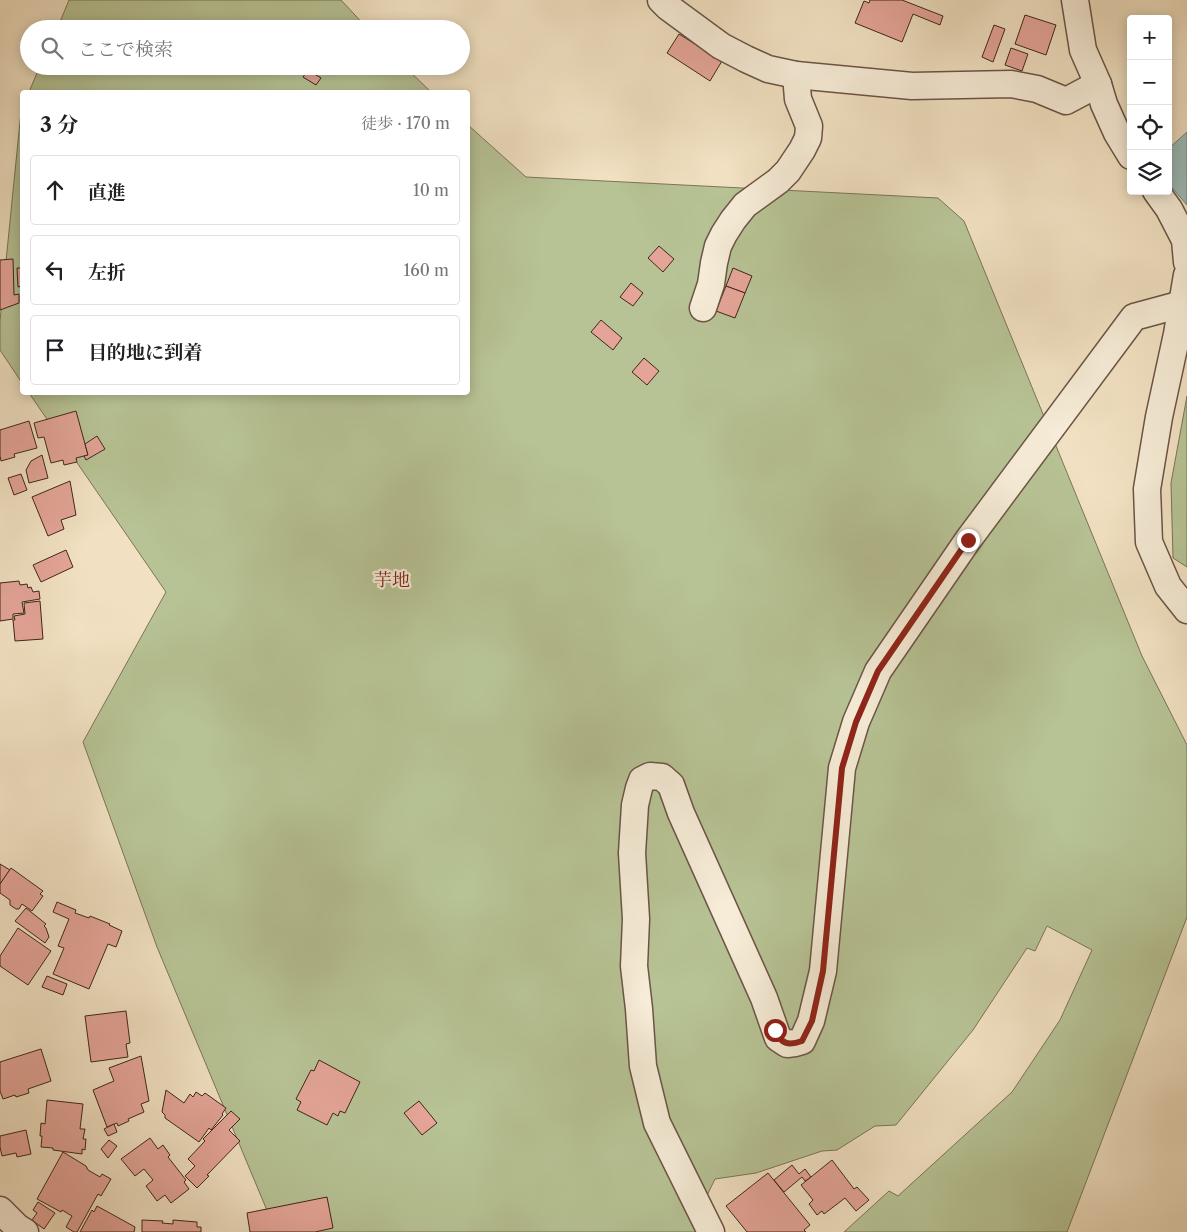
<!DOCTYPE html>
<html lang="ja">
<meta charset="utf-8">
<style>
body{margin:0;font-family:"Libre Caslon Text","Noto Serif JP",serif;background:#f2f2f2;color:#202124}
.controls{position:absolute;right:15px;top:15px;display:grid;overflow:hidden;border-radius:5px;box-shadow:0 2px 12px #0003}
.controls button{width:45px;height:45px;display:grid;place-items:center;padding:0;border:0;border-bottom:1px solid #e0e0e0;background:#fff;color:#202124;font:25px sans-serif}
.stop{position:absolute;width:15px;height:15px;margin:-11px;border:4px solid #8f2418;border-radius:50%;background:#fff}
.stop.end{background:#8f2418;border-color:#fff;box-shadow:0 1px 5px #0008}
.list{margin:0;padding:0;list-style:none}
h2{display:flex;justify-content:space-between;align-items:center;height:65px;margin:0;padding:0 20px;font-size:21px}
h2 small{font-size:16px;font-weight:400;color:#757577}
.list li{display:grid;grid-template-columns:32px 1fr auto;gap:15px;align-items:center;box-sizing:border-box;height:70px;margin:0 10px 10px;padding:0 10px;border:1px solid #e0e0e0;border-radius:5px}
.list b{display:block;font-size:19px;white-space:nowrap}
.list em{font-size:16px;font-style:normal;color:#757577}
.icon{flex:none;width:28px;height:28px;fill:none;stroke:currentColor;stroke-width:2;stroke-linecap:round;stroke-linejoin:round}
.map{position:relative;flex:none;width:1187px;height:1232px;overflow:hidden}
.search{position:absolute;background:#fff;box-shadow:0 2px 12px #0003;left:20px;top:20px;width:450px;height:55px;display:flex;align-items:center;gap:12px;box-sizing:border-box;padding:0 18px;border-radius:28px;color:#757577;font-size:19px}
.panel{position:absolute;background:#fff;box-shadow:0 2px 12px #0003;left:20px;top:90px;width:450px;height:305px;border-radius:5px}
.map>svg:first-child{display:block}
.green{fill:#b7c395;stroke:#7b7458}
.water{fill:#9cbcba;stroke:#77807b}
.building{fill:#e4a598;stroke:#3f261c}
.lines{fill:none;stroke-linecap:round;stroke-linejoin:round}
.minor-casing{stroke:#6c5546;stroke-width:29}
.minor{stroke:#f6ecd7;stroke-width:26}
.route{stroke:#8f2418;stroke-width:6}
.labels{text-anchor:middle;stroke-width:4.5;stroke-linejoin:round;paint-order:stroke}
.neighbourhood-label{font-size:18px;fill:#7a1f14;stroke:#f6ecd7}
</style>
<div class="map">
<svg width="1187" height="1232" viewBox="0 0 1187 1232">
<rect width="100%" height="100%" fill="#f1e1c2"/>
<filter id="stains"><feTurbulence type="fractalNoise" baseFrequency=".004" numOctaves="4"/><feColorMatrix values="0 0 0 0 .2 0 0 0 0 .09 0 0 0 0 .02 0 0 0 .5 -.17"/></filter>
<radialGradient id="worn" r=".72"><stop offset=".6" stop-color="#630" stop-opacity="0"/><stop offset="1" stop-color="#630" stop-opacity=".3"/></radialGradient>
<g class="green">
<path d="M69,0H341L368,29H57Z"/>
<path d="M40,66H404L431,92H29Z"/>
<path d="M22,108V383L0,350V321L21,112Z"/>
<path d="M468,125L526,177L938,198L964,221L1142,656L1187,745V917L1067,1232H844L889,1191L898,1196L1012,1092L1060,1020L1092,950L1047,926L1035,951L1027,948L973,1030L896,1125L875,1126L837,1150L822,1151L756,1173L715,1179L695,1220L697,1232H276L157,947L83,742L166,592L29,393L468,392Z"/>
<path d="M1187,396V567L1173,558L1171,483Z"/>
</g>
<path class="water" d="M1187,132V205L1168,183V149Z"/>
<g class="building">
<path d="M870,0H902L943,16L940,25L913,14L902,42L855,23L864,1L869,3Z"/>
<path d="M1025,15L1056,25L1046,55L1015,44Z"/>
<path d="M994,25L1005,29L993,62L982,57Z"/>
<path d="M679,34L722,61L710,81L667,53Z"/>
<path d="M1011,48L1028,54L1022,71L1005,65Z"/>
<path d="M308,70L321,78L316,85L303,77Z"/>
<path d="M659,246L674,259L663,272L648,258Z"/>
<path d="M13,259L14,295L19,294V303L0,310V260Z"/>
<path d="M17,268H22V286L18,287Z"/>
<path d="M733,268L752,276L745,293L726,286Z"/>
<path d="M631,283L643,293L633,306L620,297Z"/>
<path d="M726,286L745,293L735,318L716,311Z"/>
<path d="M601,320L622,338L613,350L591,332Z"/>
<path d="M644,358L659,371L647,385L632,372Z"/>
<path d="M76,411L88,455L76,458L77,462L64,465L63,460L51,463L44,437L38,438L34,423Z"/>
<path d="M29,421L37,448L14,454L15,457L1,461L0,456V430Z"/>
<path d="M97,436L105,449L86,460L84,456L88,455L85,444Z"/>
<path d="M42,455L48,478L29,483L26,470L31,461Z"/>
<path d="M21,474L27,490L14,495L8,478Z"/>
<path d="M70,481L76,515L61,520L64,529L48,536L32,497Z"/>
<path d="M66,550L73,567L41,582L33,565Z"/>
<path d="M19,581L20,585L27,584L28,588L31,587L33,592L39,591L40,599L22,602L24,613L13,614V619L0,621V583Z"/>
<path d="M40,601L43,639L15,641L13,620H15L14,616L25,614L24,603Z"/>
<path d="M0,864L10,870L0,884Z"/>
<path d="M11,868L43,891L40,894L43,896L32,911L22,904L19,909H16L10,905V900L0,893V884Z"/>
<path d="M57,902L76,910L75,913L89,918L90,916L110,924L109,925L122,931L116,947L108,944L89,989L53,974L64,948L58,946L69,919L53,912Z"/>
<path d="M26,908L46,924L44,926L46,928L49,937L45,943L15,921Z"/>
<path d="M18,928L51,951L28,985L0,966V956Z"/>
<path d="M47,976L67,984L63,995L42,987Z"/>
<path d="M126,1011L130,1043L126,1044L128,1057L91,1062L85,1016Z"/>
<path d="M41,1049L51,1081L28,1089L29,1093L16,1097L15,1095L3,1099L0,1091V1062Z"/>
<path d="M141,1056L149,1101L141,1104L144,1112L128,1119L129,1121L118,1126L117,1123L107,1127L93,1090L114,1081L109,1068Z"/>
<path d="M319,1060L360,1082L345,1113L340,1111L338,1116L333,1113L327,1125L297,1110L301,1102L296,1099L311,1070L314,1071Z"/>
<path d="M166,1090L184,1103L190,1094L193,1097L196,1092L202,1096L205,1093L226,1108L222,1114L223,1115L211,1130L209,1128L199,1142L165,1118V1115L162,1112Z"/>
<path d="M47,1100L83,1104L80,1129H85L83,1139H86L85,1150L82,1149V1154L53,1150V1148L41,1147L42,1136H40L41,1123L45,1124Z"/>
<path d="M419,1101L437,1123L422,1135L404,1113Z"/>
<path d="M231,1111L240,1119L229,1130L240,1141L207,1175L209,1176L197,1188L185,1176L195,1166L188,1159L205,1141L203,1139Z"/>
<path d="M114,1124L117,1132L108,1136L104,1129Z"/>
<path d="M26,1130L31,1154L17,1157L16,1153L2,1156L0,1147V1136Z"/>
<path d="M150,1138L158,1149L163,1145L170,1155L168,1157L186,1180L184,1182L189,1189L171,1203L165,1195L157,1201L146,1186L153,1180L144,1169L135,1176L121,1159Z"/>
<path d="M109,1140L117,1146L108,1158L101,1149Z"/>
<path d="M63,1152L86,1166L88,1170L100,1177L102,1174L111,1179L101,1196L98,1194L77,1232H74L66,1227L72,1216L62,1210L61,1212L37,1199Z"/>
<path d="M832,1160L854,1189L857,1187L869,1200L856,1211L845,1198L824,1214L822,1211L817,1215L809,1204L813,1200L801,1185Z"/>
<path d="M792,1165L799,1174L805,1169L811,1177L805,1181L802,1177L784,1192L774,1180Z"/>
<path d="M768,1173L810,1225L804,1230L806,1232H747L726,1206Z"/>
<path d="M327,1197L333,1228L315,1232H250L247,1213Z"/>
<path d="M38,1202L55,1213L44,1229L32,1220L37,1213L33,1210Z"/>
<path d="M97,1206L135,1227L134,1232H80L92,1210L94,1212Z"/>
<path d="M142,1220L163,1221L162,1223L173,1224V1220L197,1222V1227H201V1232H142Z"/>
</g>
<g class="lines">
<defs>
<g id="minor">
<path d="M661,0L668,7L721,46L746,59L768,69L796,75L912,86L1011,84L1037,89L1066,101L1098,84"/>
<path d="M1075,0L1083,50L1098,84L1104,104L1117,133L1131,156"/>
<path d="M1156,191L1169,209L1185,240L1187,262"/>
<path d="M1187,275L1177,334L1159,417L1147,489L1149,542L1168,586L1187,610"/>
<path d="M703,308L711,284L714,263L718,246L724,234L733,220L745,205L778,181L788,171L802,150L808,138L809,126L798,99L796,75"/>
<path d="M0,1210L17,1227L25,1232"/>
<path d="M711,1232L657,1123L643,1066L639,1009L634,966L636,919L632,853L635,805L639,788L642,780L650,776L662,777L671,785L681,813L764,998L778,1038L787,1044L795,1043L802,1041L811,1021L823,971L842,768L856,722L878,671L968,540L1134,317L1182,304"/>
</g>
</defs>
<use href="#minor" class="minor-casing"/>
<use href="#minor" class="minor"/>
</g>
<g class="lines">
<path class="route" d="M775,1030C781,1044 788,1046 802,1041L812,1021L823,971L842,768L856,722L878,671L968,540"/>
</g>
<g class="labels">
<g class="neighbourhood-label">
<text x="392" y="586">芋地</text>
</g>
</g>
<rect width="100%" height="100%" filter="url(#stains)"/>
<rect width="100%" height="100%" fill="url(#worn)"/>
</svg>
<div class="controls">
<button>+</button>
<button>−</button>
<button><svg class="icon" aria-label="locate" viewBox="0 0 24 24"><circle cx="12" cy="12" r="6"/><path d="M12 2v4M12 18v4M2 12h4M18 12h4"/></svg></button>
<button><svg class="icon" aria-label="layers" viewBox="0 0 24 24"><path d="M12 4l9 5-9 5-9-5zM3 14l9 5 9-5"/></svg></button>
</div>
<div class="stop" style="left:775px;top:1030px"></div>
<div class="stop end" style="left:968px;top:540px"></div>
<div class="search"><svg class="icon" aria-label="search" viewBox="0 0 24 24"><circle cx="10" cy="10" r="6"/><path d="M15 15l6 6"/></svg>ここで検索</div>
<section class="panel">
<h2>3 分<small>徒歩 · 170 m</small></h2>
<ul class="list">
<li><svg class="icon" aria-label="ahead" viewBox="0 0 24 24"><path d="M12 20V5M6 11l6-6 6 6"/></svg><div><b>直進</b></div><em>10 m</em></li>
<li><svg class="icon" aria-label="left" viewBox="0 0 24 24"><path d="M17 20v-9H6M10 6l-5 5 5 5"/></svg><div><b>左折</b></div><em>160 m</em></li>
<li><svg class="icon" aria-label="arrive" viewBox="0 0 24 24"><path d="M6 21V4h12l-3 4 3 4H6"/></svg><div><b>目的地に到着</b></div></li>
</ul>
</section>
</div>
